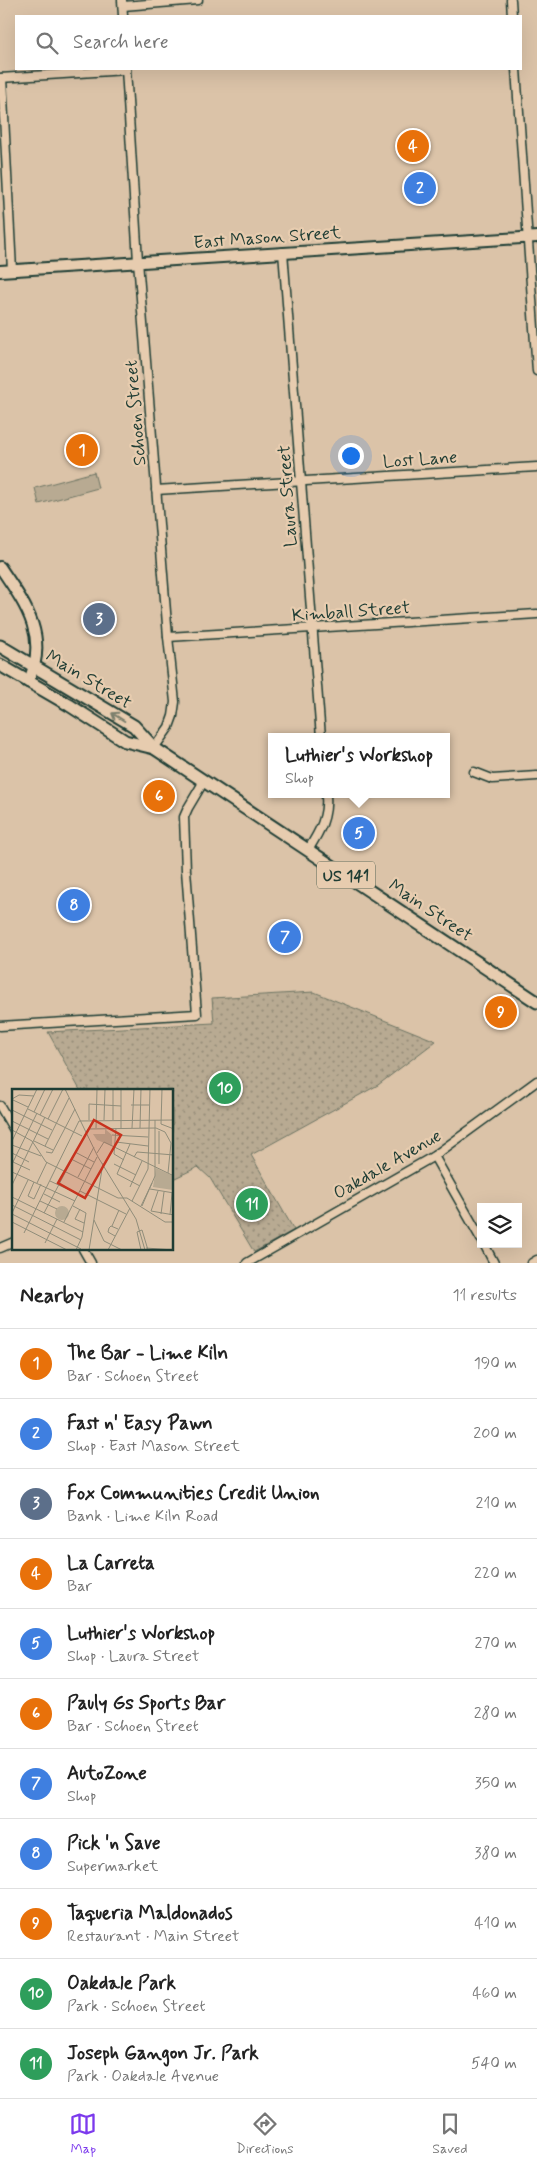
<!DOCTYPE html>
<meta charset="utf-8">
<style>
body{margin:0;font-family:Mynerve,sans-serif;background:#f6f6f6;color:#222}
.controls{position:absolute;right:15px;bottom:15px;display:grid;overflow:hidden;border-radius:0px;box-shadow:0 5px 20px #0002}
.controls button{width:45px;height:45px;display:grid;place-items:center;padding:0;border:0;border-bottom:1px solid #e0e0e0;background:#fff;color:#222;font:25px sans-serif}
.you{position:absolute;left:350px;top:455px;width:18px;height:18px;margin:-12px;border:4px solid #fff;border-radius:50%;background:#1a73e8;box-shadow:0 0 0 8px #1a73e833}
.badge{display:grid;place-items:center;width:32px;height:32px;border-radius:50%;background:#7c3aed;color:#fff;font-size:16px;font-weight:700}
.pin{position:absolute;translate:-50% -50%;border:2px solid #fff;box-shadow:0 1px 5px #0006}
.popup{position:absolute;left:268px;top:733px;width:182px;height:65px;box-sizing:border-box;display:grid;place-content:center;border-radius:0px;background:#fff;filter:drop-shadow(0 1px 4px #0005);font-size:16px;white-space:nowrap;color:#767676}
.popup b{font-size:19px;color:#222}
.popup::after{content:'';position:absolute;left:50%;top:100%;margin-left:-10px;border:10px solid transparent;border-top-color:#fff}
.list{margin:0;padding:0;list-style:none}
h2{display:flex;justify-content:space-between;align-items:center;height:65px;margin:0;padding:0 20px;font-size:21px}
h2 small{font-size:16px;font-weight:400;color:#767676}
.list li{display:grid;grid-template-columns:32px 1fr auto;gap:15px;align-items:center;box-sizing:border-box;height:70px;padding:0 20px;border-top:1px solid #e0e0e0}
.list b{display:block;font-size:19px;white-space:nowrap}
.list p{margin:0;font-size:16px;white-space:nowrap;color:#767676}
.list em{font-size:16px;font-style:normal;color:#767676}
.icon{flex:none;width:28px;height:28px;fill:none;stroke:currentColor;stroke-width:2;stroke-linecap:round;stroke-linejoin:round}
.map{position:relative;flex:none;width:537px;height:1263px;overflow:hidden}
.search{position:absolute;background:#fff;box-shadow:0 5px 20px #0002;left:15px;right:15px;top:15px;height:55px;display:flex;align-items:center;gap:12px;box-sizing:border-box;padding:0 18px;border-radius:0px;color:#767676;font-size:19px}
.sheet{height:835px;background:#fff}
nav{display:flex;justify-content:space-around;align-items:center;box-sizing:border-box;height:70px;border-top:1px solid #e0e0e0;background:#fff;font-size:14px;color:#767676}
nav a{display:grid;justify-items:center;gap:2px}
nav .on{color:#7c3aed}
.map>svg:first-child{display:block}
.grass{fill:#b8aa92;stroke:#6c7463}
.park{fill:url(#park-dots);stroke:#6c7463}
.lines{fill:none;stroke-linecap:round;stroke-linejoin:round}
.street-casing{stroke:#1f3d34;stroke-width:11}
.secondary-casing{stroke:#1f3d34;stroke-width:14}
.primary-casing{stroke:#1f3d34;stroke-width:15}
.street{stroke:#e7ccaf;stroke-width:8}
.secondary{stroke:#e7ccaf;stroke-width:10}
.primary{stroke:#e7ccaf;stroke-width:11}
.oneway{stroke:#797d6b}
.labels{text-anchor:middle;stroke-width:4.5;stroke-linejoin:round;paint-order:stroke}
.shield{fill:#e7ccaf;stroke:#5b6859;stroke-width:1}
.shield-label{font-size:16px;font-weight:bold;fill:#1f3d34}
.street-label{font-size:18px;fill:#1f3d34;stroke:#e7ccaf}
.inset-road{fill:none;stroke:#908d7a;stroke-width:1}
.view{fill:#c8321e;fill-opacity:0.15;stroke:#c8321e;stroke-width:2.5}
.inset-edge{fill:none;stroke:#1f3d34;stroke-width:2.5}
</style>
<div class="map">
<svg width="537" height="1263" viewBox="0 0 537 1263">
<defs>
<pattern id="park-dots" width="8" height="8" patternUnits="userSpaceOnUse" patternTransform="scale(1.25)"><rect width="8" height="8" fill="#b8aa92"/><path d="M2 2h.1M6 6h.1" fill="none" stroke="#958c78" stroke-width="1.8" stroke-linecap="round"/></pattern>
</defs>
<rect width="100%" height="100%" fill="#dbc3a8"/>
<filter id="ink" filterUnits="userSpaceOnUse"><feTurbulence type="fractalNoise" baseFrequency=".02" numOctaves="2"/><feDisplacementMap in="SourceGraphic" scale="10" xChannelSelector="R" yChannelSelector="G"/><feConvolveMatrix kernelMatrix="1 2 1 2 8 2 1 2 1" color-interpolation-filters="sRGB"/></filter>
<g filter="url(#ink)">
<path class="grass" d="M94,472L98,488L39,504L35,488Z"/>
<path class="park" d="M314,992L436,1041L378,1085L251,1155L294,1230L254,1252L210,1178L198,1167L173,1179L172,1090H80L48,1032L214,1023L212,998Z"/>
<g class="lines">
<defs>
<g id="street">
<path d="M122,0L123,16"/>
<path d="M511,0L512,16"/>
<path d="M123,6L198,0"/>
<path d="M126,69L138,261L168,637L175,702L173,716L169,727L154,748"/>
<path d="M516,69L537,371"/>
<path d="M0,78L126,70"/>
<path d="M2,78L12,270"/>
<path d="M283,252L321,737"/>
<path d="M156,490L537,467"/>
<path d="M168,637L537,614"/>
<path d="M474,772L492,779L537,776"/>
<path d="M308,850C320,831 328,817 326,794"/>
<path d="M0,1026L197,1014L186,870L184,817L188,808L204,781"/>
<path d="M0,1106L14,1130"/>
<path d="M434,1156L481,1239"/>
<path d="M484,1244L494,1263"/>
<path d="M0,1248L14,1242"/>
<path d="M83,1249L91,1263"/>
<path d="M247,1263L434,1156L537,1081"/>
<path d="M532,1263L537,1260"/>
</g>
<g id="secondary">
<path d="M0,271L537,237"/>
<path d="M0,567C25,604 50,637 28,682"/>
</g>
<g id="primary">
<path d="M0,646L134,726L154,748L537,1002"/>
<path d="M0,665L69,705L125,741L154,748"/>
</g>
</defs>
<use href="#street" class="street-casing"/>
<use href="#secondary" class="secondary-casing"/>
<use href="#primary" class="primary-casing"/>
<use href="#street" class="street"/>
<use href="#secondary" class="secondary"/>
<use href="#primary" class="primary"/>
</g>
<defs><path id="oneway-shaft" d="M-6 0H5M1.5-3L5.5 0L1.5 3" fill="none" stroke-width="1.6" stroke-linecap="round" stroke-linejoin="round" transform="scale(1.25)"/></defs>
<use class="oneway" href="#oneway-shaft" transform="translate(118 717) rotate(-148)"/>
</g>
<g class="labels">
<rect class="shield" x="317" y="861.5" width="58" height="27" rx="4"/>
<g class="shield-label">
<text x="346" y="881">US 141</text>
</g>
<g class="street-label">
<text transform="translate(267 237) rotate(-4)" y="6">East Mason Street</text>
<text transform="translate(135 413) rotate(-95)" y="6">Schoen Street</text>
<text transform="translate(420 459) rotate(-4)" y="6">Lost Lane</text>
<text transform="translate(287 496) rotate(-94)" y="6">Laura Street</text>
<text transform="translate(351 611) rotate(-4)" y="6">Kimball Street</text>
<text transform="translate(89 679) rotate(31)" y="6">Main Street</text>
<text transform="translate(431 910) rotate(34)" y="6">Main Street</text>
<text transform="translate(387 1164) rotate(-30)" y="6">Oakdale Avenue</text>
</g>
</g>
<g transform="translate(12 1089)">
<rect width="161" height="161" fill="#dbc3a8"/>
<path d="M93,40L100,46V57L85,51L81,45H93ZM144,79L161,87V101L141,98ZM43 124a7 7 0 1 1 14 0a7 7 0 1 1-14 0Z" fill="#b8aa92"/>
<path class="inset-road" d="M53,0L86,68M150,0L149,35L162,40M0,10L7,6L22,7M1,11L16,18M119,16H137M16,20L70,47M0,21L40,41M22,23L33,0M28,26L41,0M36,30L51,0M77,31V15L109,17M92,31L93,0M101,31V0M0,32L36,50M84,39L85,0M104,39L102,65L112,71M109,39V0M120,39L122,0M128,39L129,0M0,41L20,52L34,73L106,109H115L153,133H162M100,46L136,48M0,52L25,0M22,52L41,61M104,53L136,57M118,55L105,85L128,97M0,56L29,67M33,57L57,9M34,63L40,64L63,20M63,63L82,73M0,64L17,73M85,64L92,53L162,87M86,68L124,130L133,161M122,68L125,63L162,66M59,70L79,80M1,73L25,24M1,73L18,81M102,75L124,86M147,75V42M0,83L63,112M66,88L82,58M38,92L66,105M22,93L16,107L22,110L29,95M25,94L35,73M0,96L33,28M118,98L130,72M138,100L162,104M68,102L114,125M32,105L48,113M0,108L71,143M28,112L45,120M120,112L136,80L138,0M0,116L69,151M61,117L74,124L70,148L64,161M129,117L140,94M130,117L143,87V31M68,120L63,130L72,134M139,122L162,126M139,122L146,102M0,124L16,91M32,124L76,40L144,39L153,43L159,54L156,84M0,125L69,160M149,125L152,103M158,126L160,104M82,131L92,152L110,161M0,133L55,161M52,133L85,68M100,137L107,121M12,144L67,32L162,31M103,147L96,143L97,139L99,137L106,140M33,154L45,130M134,159L161,161M77,161L91,74M96,161L118,119M129,161L125,143L130,141L136,161"/>
<path class="view" d="M82,31L109,46L73,109L46,94Z"/>
<rect width="161" height="161" class="inset-edge"/>
</g>
</svg>
<div class="controls">
<button><svg class="icon" aria-label="layers" viewBox="0 0 24 24"><path d="M12 4l9 5-9 5-9-5zM3 14l9 5 9-5"/></svg></button>
</div>
<div class="you"></div>
<div class="pin badge" style="left:82px;top:450px;background:#e8710a">1</div>
<div class="pin badge" style="left:420px;top:188px;background:#3f7fe0">2</div>
<div class="pin badge" style="left:99px;top:619px;background:#5c6f8a">3</div>
<div class="pin badge" style="left:413px;top:146px;background:#e8710a">4</div>
<div class="pin badge" style="left:359px;top:833px;background:#3f7fe0">5</div>
<div class="popup"><b>Luthier's Workshop</b>Shop</div>
<div class="pin badge" style="left:159px;top:796px;background:#e8710a">6</div>
<div class="pin badge" style="left:285px;top:937px;background:#3f7fe0">7</div>
<div class="pin badge" style="left:74px;top:905px;background:#3f7fe0">8</div>
<div class="pin badge" style="left:501px;top:1012px;background:#e8710a">9</div>
<div class="pin badge" style="left:225px;top:1088px;background:#2e9e5b">10</div>
<div class="pin badge" style="left:252px;top:1204px;background:#2e9e5b">11</div>
<div class="search"><svg class="icon" aria-label="search" viewBox="0 0 24 24"><circle cx="10" cy="10" r="6"/><path d="M15 15l6 6"/></svg>Search here</div>
</div>
<section class="sheet">
<h2>Nearby<small>11 results</small></h2>
<ul class="list">
<li><span class="badge" style="background:#e8710a">1</span><div><b>The Bar - Lime Kiln</b><p>Bar · Schoen Street</p></div><em>190 m</em></li>
<li><span class="badge" style="background:#3f7fe0">2</span><div><b>Fast n' Easy Pawn</b><p>Shop · East Mason Street</p></div><em>200 m</em></li>
<li><span class="badge" style="background:#5c6f8a">3</span><div><b>Fox Communities Credit Union</b><p>Bank · Lime Kiln Road</p></div><em>210 m</em></li>
<li><span class="badge" style="background:#e8710a">4</span><div><b>La Carreta</b><p>Bar</p></div><em>220 m</em></li>
<li><span class="badge" style="background:#3f7fe0">5</span><div><b>Luthier's Workshop</b><p>Shop · Laura Street</p></div><em>270 m</em></li>
<li><span class="badge" style="background:#e8710a">6</span><div><b>Pauly Gs Sports Bar</b><p>Bar · Schoen Street</p></div><em>280 m</em></li>
<li><span class="badge" style="background:#3f7fe0">7</span><div><b>AutoZone</b><p>Shop</p></div><em>350 m</em></li>
<li><span class="badge" style="background:#3f7fe0">8</span><div><b>Pick 'n Save</b><p>Supermarket</p></div><em>380 m</em></li>
<li><span class="badge" style="background:#e8710a">9</span><div><b>Taqueria Maldonados</b><p>Restaurant · Main Street</p></div><em>410 m</em></li>
<li><span class="badge" style="background:#2e9e5b">10</span><div><b>Oakdale Park</b><p>Park · Schoen Street</p></div><em>460 m</em></li>
<li><span class="badge" style="background:#2e9e5b">11</span><div><b>Joseph Gangon Jr. Park</b><p>Park · Oakdale Avenue</p></div><em>540 m</em></li>
</ul>
</section>
<nav>
<a class="on"><svg class="icon" aria-label="map" viewBox="0 0 24 24"><path d="M3 6l6-2 6 2 6-2v14l-6 2-6-2-6 2zM9 4v14M15 6v14"/></svg>Map</a>
<a><svg class="icon" aria-label="directions" viewBox="0 0 24 24"><path d="M12 3l9 9-9 9-9-9zM9 14v-3h6M13 9l2 2-2 2"/></svg>Directions</a>
<a><svg class="icon" aria-label="saved" viewBox="0 0 24 24"><path d="M7 4h10v16l-5-4-5 4z"/></svg>Saved</a>
</nav>
